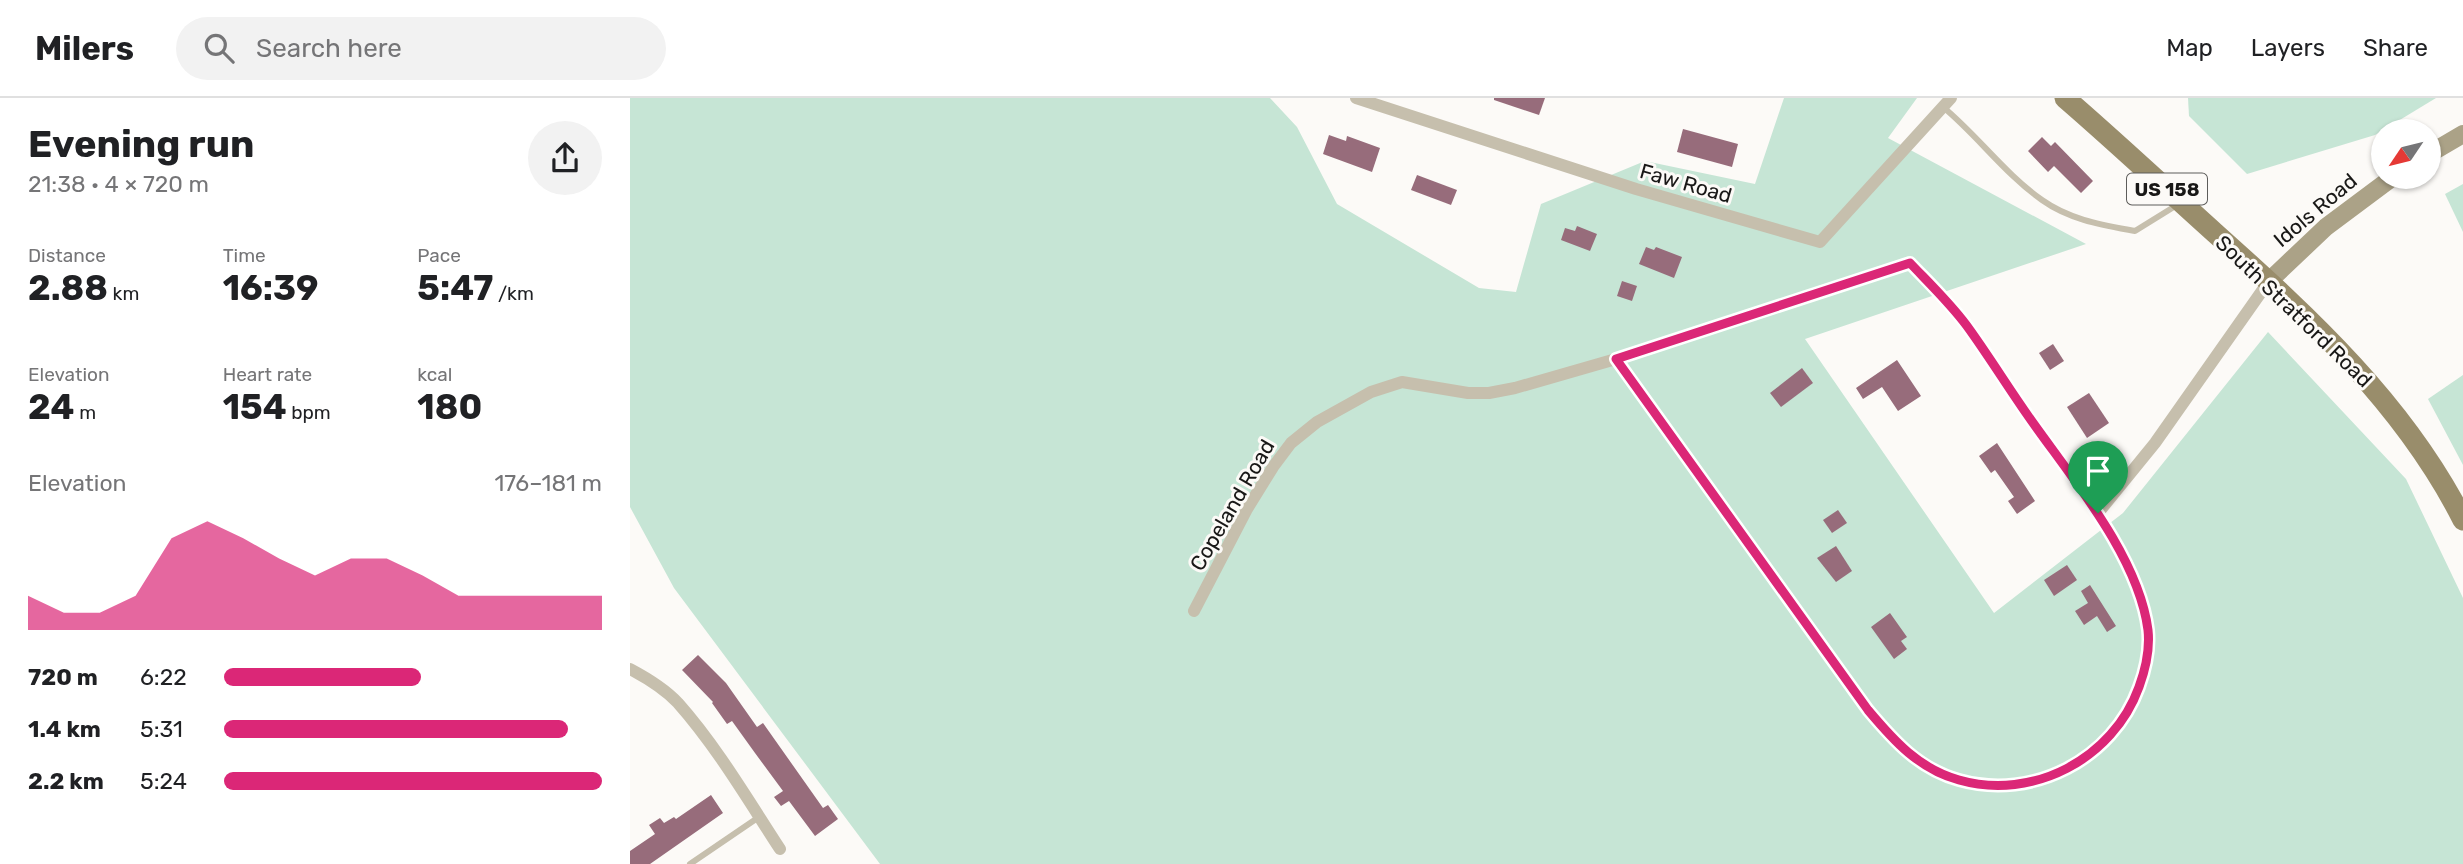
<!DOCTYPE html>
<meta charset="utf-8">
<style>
:root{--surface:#fff;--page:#f2f2f2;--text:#202124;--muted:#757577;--line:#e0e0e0;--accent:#db2777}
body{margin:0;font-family:Rubik,sans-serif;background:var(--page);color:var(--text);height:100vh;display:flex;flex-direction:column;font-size:26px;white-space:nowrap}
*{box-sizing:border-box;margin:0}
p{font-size:23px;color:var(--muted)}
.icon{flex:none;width:38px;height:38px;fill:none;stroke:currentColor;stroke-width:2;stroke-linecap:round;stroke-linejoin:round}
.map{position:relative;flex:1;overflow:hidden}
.panel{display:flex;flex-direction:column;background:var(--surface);width:630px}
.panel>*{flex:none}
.needle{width:46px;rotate:235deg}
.controls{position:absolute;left:1741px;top:21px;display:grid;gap:14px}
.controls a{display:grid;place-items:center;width:70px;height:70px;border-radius:50%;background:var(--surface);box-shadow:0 2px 5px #0004;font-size:35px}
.pin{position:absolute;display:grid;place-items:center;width:60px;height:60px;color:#fff;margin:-72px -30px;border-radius:50% 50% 50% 0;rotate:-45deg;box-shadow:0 0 7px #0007}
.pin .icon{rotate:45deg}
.round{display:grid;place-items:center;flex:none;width:74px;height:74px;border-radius:37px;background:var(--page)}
.overview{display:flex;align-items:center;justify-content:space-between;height:119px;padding:0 28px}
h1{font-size:38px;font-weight:700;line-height:52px}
.stats{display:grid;grid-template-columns:repeat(3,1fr);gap:10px;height:119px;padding:7px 28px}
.stats div{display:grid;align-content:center}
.stats b{font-size:35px;font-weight:700}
.stats small{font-size:19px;font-weight:400}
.stats p{font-size:19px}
.chart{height:196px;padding:14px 28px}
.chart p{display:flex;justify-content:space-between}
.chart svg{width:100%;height:126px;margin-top:7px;fill:var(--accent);opacity:.7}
ul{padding:0 28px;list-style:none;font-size:23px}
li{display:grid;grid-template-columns:112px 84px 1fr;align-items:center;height:52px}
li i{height:18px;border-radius:9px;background:var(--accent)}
header{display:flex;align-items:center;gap:42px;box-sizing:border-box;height:98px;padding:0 35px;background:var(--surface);border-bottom:2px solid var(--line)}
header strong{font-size:33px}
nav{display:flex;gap:38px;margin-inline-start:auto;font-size:24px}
.search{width:490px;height:63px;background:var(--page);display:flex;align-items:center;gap:18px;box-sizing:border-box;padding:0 24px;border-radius:38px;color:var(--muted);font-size:26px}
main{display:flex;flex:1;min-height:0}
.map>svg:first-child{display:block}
.green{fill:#c6e5d5}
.building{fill:#976c7b}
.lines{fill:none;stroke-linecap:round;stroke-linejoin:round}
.service{stroke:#c6bfad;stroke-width:6}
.minor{stroke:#c6bfad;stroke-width:12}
.secondary{stroke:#aba287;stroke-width:18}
.primary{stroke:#998d6b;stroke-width:21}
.route-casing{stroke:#fff;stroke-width:14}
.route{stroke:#db2777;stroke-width:9}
.labels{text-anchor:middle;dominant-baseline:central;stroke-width:6;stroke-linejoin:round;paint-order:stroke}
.shield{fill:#fcfaf7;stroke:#5d5c5a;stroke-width:2}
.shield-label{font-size:19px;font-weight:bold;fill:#191817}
.street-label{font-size:21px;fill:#191817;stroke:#fcfaf7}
</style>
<header>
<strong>Milers</strong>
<div class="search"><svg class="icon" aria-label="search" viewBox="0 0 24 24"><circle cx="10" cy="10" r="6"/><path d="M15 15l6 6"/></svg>Search here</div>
<nav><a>Map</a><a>Layers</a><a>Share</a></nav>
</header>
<main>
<section class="panel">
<div class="overview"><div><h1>Evening run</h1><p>21:38 · 4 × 720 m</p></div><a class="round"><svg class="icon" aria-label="share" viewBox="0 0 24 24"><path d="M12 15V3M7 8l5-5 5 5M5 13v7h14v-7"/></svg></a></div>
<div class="stats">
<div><p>Distance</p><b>2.88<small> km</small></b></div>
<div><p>Time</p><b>16:39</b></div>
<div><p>Pace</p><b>5:47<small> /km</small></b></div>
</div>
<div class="stats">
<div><p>Elevation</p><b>24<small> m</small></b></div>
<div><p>Heart rate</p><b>154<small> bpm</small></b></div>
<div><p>kcal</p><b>180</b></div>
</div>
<div class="chart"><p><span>Elevation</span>176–181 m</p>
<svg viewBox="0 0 160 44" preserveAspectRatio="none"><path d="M0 44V32L10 38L20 38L30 32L40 12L50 6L60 12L70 19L80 25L90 19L100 19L110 25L120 32L130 32L140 32L150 32L160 32V44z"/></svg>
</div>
<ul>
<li><b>720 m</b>6:22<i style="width:52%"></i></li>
<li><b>1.4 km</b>5:31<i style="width:91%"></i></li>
<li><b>2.2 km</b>5:24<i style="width:100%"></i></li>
</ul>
</section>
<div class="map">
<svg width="1833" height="766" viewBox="0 0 1833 766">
<rect width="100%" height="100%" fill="#fcfaf7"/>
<g class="green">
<path d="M0 0H640L667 29 707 106 849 190 886 194 911 106 1015 63 1125 86 1154 0H1287L1258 40 1456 146 1175 241 1364 515 1493 415 1638 234 1776 381 1833 500V766H250L44 490 0 409Z"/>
<path d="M1558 0H1806L1745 37 1617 76 1559 18Z"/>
<path d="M1833 86V134L1815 96Z"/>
<path d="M1833 277V367L1798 301Z"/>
</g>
<g class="building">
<path d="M864 0H915L909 17 864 2Z"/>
<path d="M1053 31 1108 46 1102 69 1047 54Z"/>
<path d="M699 37 716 43 717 38 750 50 742 74 693 56Z"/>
<path d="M1412 39 1421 48 1425 44 1463 83 1451 95 1424 68 1418 74 1398 53Z"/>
<path d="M787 77 827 92 821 107 781 92Z"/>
<path d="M947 128 967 136 960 153 931 142 935 130 945 133Z"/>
<path d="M1016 149 1024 152 1026 149 1052 159 1044 180 1009 166Z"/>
<path d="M992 183 1007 188 1002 203 987 198Z"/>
<path d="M1423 246 1434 263 1420 272 1409 255Z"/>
<path d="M1267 262 1291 298 1268 313 1252 289 1233 301 1226 290Z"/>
<path d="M1172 270 1183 285 1151 309 1140 295Z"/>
<path d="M1459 295 1479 325 1457 340 1437 309Z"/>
<path d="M1367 345 1405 403 1387 416 1378 403 1384 399 1365 372 1361 375 1349 358Z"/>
<path d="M1208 412 1217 425 1202 435 1193 422Z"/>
<path d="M1206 448 1222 473 1206 484 1187 460Z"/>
<path d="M1437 467 1447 482 1424 498 1414 482Z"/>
<path d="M1460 487 1486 528 1477 534 1467 518 1454 527 1445 513 1458 505 1451 493Z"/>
<path d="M1260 515 1277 539 1271 543 1277 551 1264 561 1241 529Z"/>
<path d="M68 557 96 585 127 629 133 625 193 710 198 707 208 721 185 738 159 703 151 708 144 699 153 693 125 655 102 623 97 626 82 605 83 604 52 572Z"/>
<path d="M81 697 93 715 20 766H0V753L25 736 19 727 30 720 34 725 44 719 46 721Z"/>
</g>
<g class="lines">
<g class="service">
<path d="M1313 9C1348 38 1375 76 1412 102 1440 122 1473 127 1505 133L1547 107"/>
<path d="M60 766 129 719"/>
</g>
<g class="minor">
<path d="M726 0 1006 91 1190 144 1321 0"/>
<path d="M1468 415 1525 345 1639 183"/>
<path d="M564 513 617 411 643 369 661 345 687 324 741 294 772 284 838 295H859L885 290 986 261 1280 165C1299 185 1320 205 1337 228 1361 261 1382 296 1406 329 1446 385 1509 461 1518 532 1520 551 1516 570 1509 589 1483 661 1403 702 1329 682 1289 671 1264 643 1238 612L986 261"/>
<path d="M0 571C17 580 35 591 48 605 87 649 118 702 150 751"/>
</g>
<g class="secondary">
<path d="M1799 56 1833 36"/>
<path d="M1639 183 1696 129 1763 79"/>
</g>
<path class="primary" d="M1435 0C1486 44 1535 90 1585 135 1680 220 1775 307 1833 422"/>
</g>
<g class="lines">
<g class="route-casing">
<path id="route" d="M1280 165C1299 185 1320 205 1337 228 1361 261 1382 296 1406 329 1446 385 1509 461 1518 532 1520 551 1516 570 1509 589 1483 661 1403 703 1329 682 1289 671 1264 643 1238 612L986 261Z"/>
</g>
<use href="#route" class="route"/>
</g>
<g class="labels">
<rect class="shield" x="1497" y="75.5" width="80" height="31" rx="5"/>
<g class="shield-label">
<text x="1537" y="91">US 158</text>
</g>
<g class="street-label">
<text transform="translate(1056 85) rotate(16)">Faw Road</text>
<text transform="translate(1685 112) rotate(-40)">Idols Road</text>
<text transform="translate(1664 213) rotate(44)">South Stratford Road</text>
<text transform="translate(602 407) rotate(-60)">Copeland Road</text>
</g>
</g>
</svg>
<div class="controls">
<a><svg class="needle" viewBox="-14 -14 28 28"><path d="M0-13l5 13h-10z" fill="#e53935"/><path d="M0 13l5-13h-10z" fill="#757577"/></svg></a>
</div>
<div class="pin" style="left:1468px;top:415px;background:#1e9e55"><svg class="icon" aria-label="arrive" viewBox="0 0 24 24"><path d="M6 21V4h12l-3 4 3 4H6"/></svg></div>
</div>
</main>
